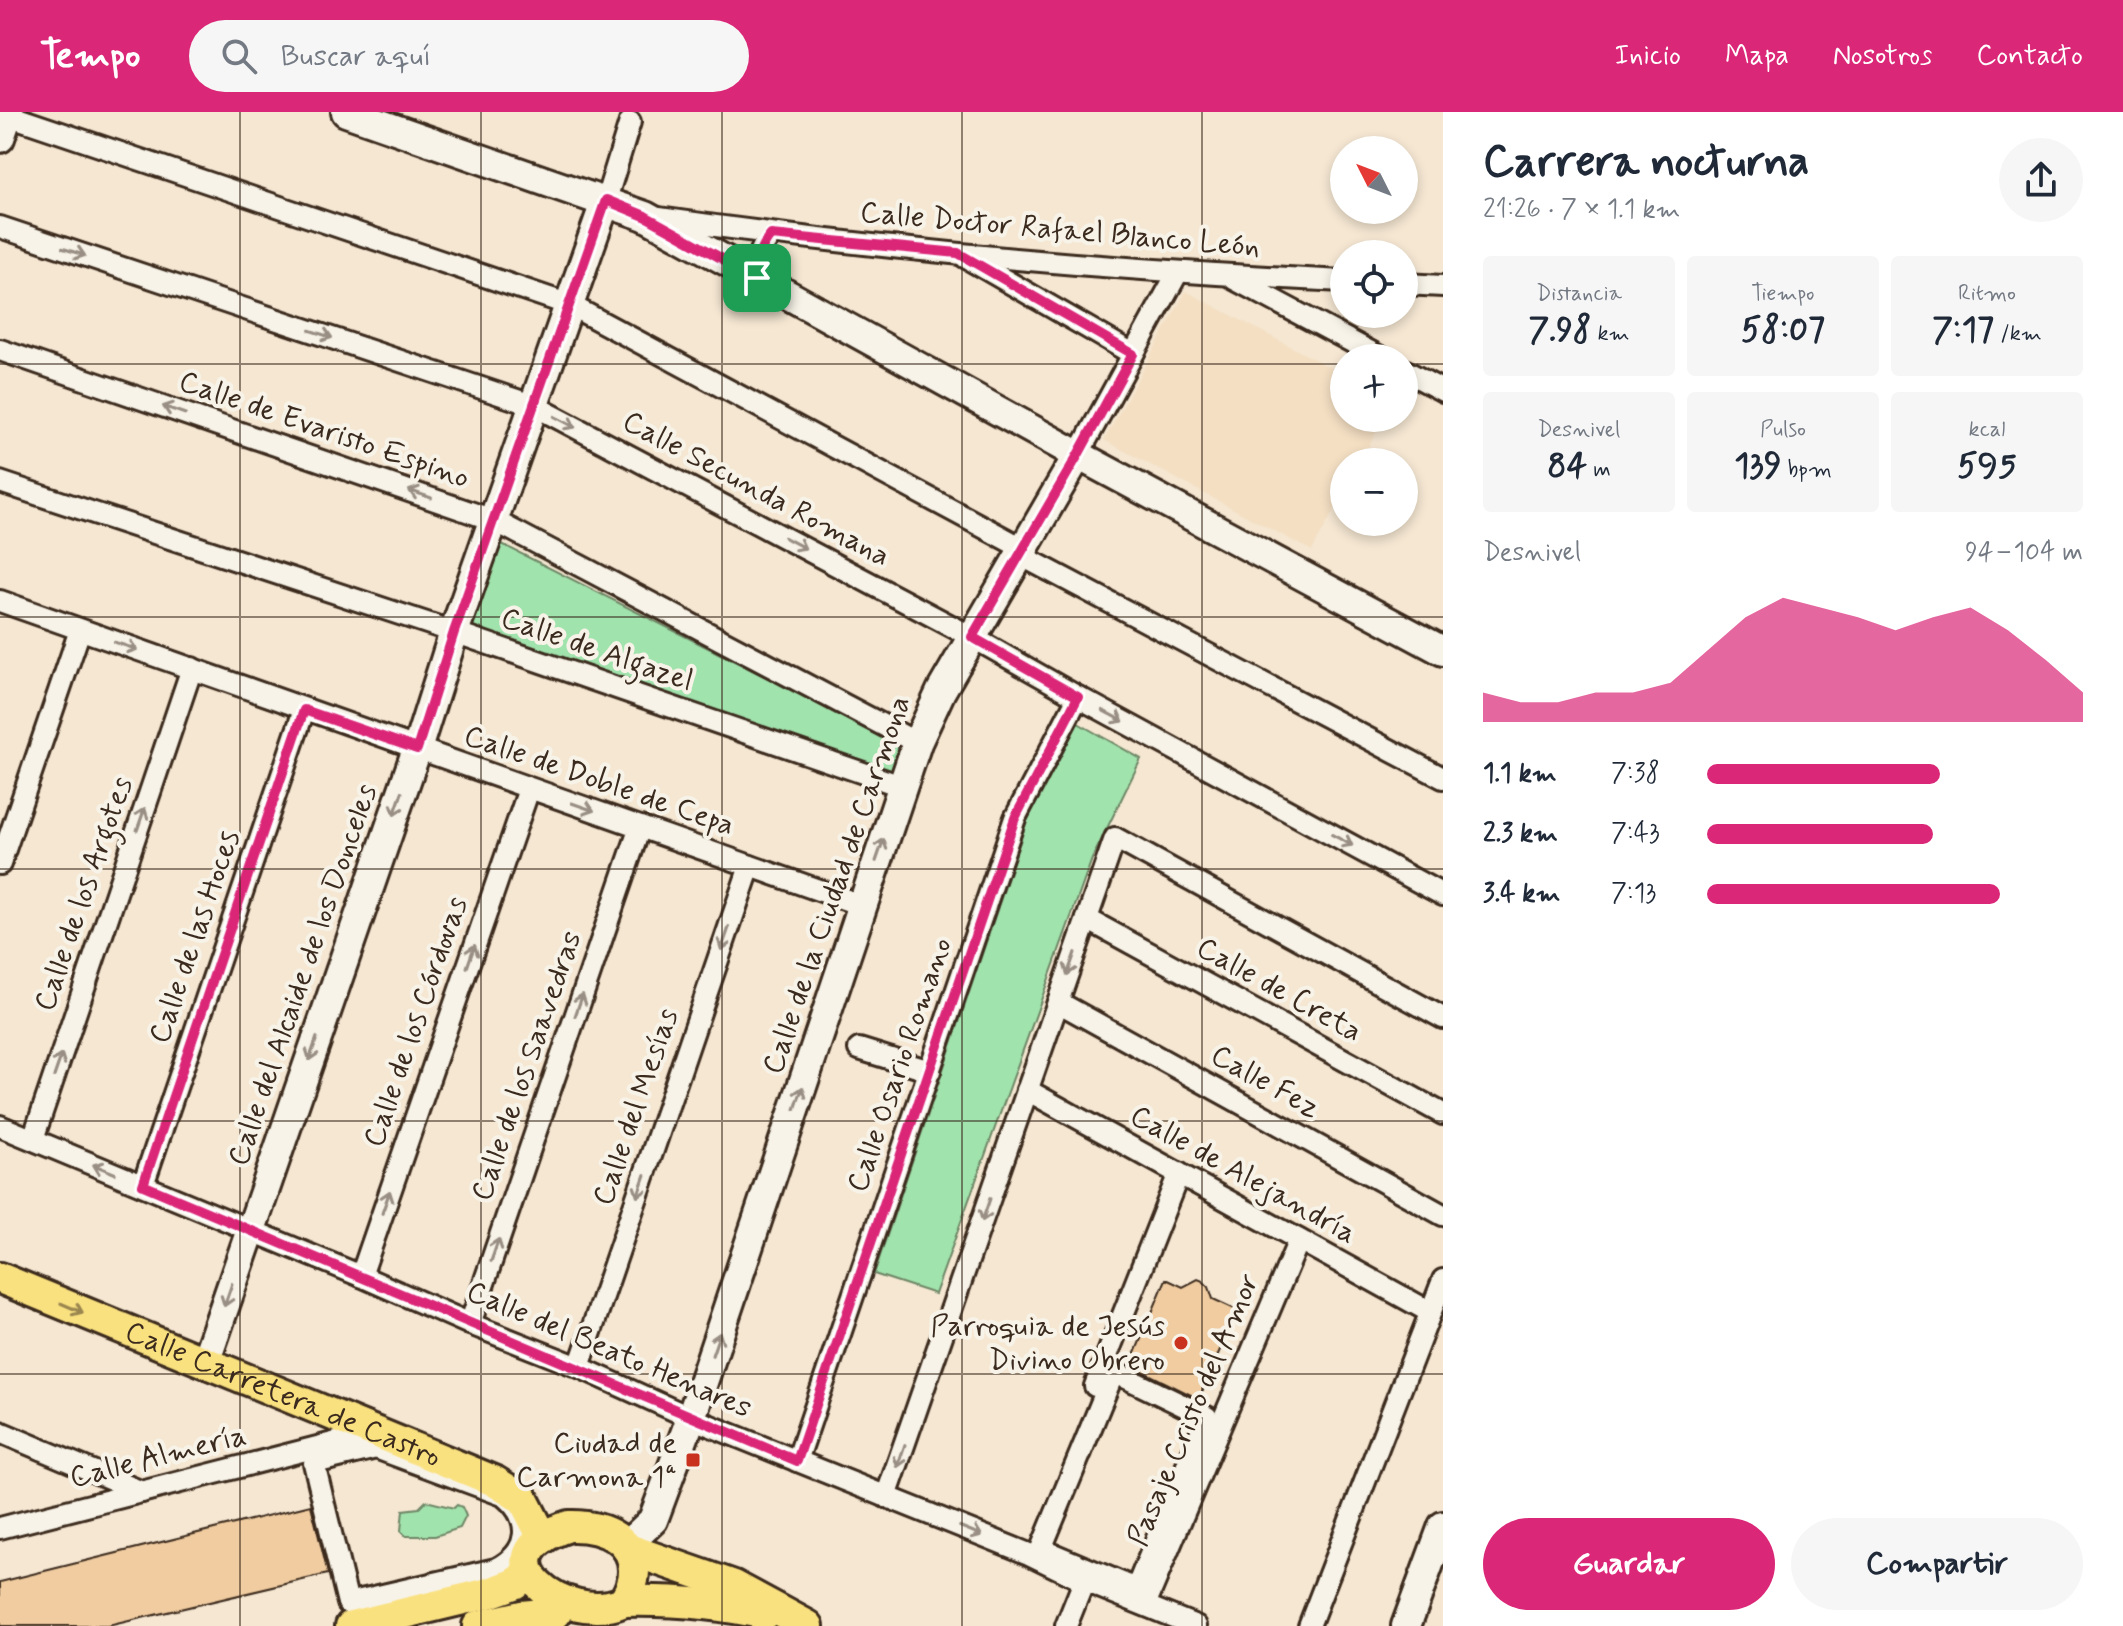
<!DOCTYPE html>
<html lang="es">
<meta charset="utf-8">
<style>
:root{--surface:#fff;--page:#f6f6f7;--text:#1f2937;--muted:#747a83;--accent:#db2777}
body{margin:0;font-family:Mynerve,sans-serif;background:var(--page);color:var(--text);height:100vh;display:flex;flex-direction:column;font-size:30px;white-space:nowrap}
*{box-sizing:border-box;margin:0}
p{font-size:26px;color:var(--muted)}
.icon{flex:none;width:44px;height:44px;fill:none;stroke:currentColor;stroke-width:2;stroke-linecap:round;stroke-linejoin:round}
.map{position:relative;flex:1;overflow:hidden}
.side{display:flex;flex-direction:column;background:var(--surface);width:680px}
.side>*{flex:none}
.needle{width:52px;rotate:312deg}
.fabs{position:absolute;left:1330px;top:24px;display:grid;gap:16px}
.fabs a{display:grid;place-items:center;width:88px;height:88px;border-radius:50%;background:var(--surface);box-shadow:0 4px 12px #0003;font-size:40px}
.pin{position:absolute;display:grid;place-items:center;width:68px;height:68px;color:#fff;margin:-34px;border-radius:16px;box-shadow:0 4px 12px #0006}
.round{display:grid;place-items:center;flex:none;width:84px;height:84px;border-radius:42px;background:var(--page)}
.head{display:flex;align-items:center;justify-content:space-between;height:136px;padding:0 40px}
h1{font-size:44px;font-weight:700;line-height:60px}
.metrics{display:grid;grid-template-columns:repeat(3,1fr);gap:12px;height:136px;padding:8px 40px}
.metrics div{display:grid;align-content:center;border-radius:8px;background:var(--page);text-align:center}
.metrics b{font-size:34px;font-weight:700}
.metrics small{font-size:22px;font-weight:400}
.metrics p{font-size:22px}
.chart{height:224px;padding:16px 40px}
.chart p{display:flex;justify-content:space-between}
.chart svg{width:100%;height:144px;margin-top:8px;fill:var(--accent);opacity:.7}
.button{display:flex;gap:16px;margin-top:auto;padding:16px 40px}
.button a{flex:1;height:92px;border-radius:48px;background:var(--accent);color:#fff;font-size:32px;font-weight:700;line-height:92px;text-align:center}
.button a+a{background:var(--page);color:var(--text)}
ul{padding:0 40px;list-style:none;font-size:26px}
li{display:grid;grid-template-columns:128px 96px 1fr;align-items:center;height:60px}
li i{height:20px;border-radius:10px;background:var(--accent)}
header{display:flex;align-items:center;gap:48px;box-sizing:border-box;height:112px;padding:0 40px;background:var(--accent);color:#fff}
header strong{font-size:38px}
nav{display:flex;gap:44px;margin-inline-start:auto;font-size:28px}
.search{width:560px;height:72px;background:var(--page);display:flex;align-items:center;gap:20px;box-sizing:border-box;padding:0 28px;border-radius:44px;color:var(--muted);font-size:30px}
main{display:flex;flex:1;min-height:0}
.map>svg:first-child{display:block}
.built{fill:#f4dfc3}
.green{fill:#a1e3ad;stroke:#6e8666;stroke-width:2}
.building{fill:#f0cca0;stroke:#3b2a1e;stroke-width:2}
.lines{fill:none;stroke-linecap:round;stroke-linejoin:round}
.street-casing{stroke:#3b2a1e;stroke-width:26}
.secondary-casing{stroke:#3b2a1e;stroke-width:34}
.primary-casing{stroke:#3b2a1e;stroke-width:36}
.street{stroke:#f7f3e8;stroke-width:20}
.secondary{stroke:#f7f3e8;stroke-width:28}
.primary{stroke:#fae180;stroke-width:30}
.oneway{stroke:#998e83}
.oneway2{stroke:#9a864f}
.route-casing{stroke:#fff;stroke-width:16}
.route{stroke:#db2777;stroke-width:10}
.grid{fill:none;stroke:#3b2a1e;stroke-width:2;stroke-opacity:0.55}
.poi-dot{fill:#c8321e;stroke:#f7f3e8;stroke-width:3}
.labels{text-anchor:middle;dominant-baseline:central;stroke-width:8;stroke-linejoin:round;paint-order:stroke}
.street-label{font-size:30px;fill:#3b2a1e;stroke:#f7f3e8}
.poi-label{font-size:30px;fill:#3b2a1e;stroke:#f7f3e8;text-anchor:end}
</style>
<header>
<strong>Tempo</strong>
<div class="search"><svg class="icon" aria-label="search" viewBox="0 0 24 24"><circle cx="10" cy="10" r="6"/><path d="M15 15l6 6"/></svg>Buscar aquí</div>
<nav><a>Inicio</a><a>Mapa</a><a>Nosotros</a><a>Contacto</a></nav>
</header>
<main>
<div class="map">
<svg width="1443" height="1514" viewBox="0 0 1443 1514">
<rect width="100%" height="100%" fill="#f5e7d2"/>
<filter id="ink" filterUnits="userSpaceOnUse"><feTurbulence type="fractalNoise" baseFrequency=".0125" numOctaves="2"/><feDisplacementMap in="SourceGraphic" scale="16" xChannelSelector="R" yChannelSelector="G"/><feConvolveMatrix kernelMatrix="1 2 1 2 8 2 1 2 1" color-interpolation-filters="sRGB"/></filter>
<g filter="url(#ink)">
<path class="built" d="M1186 179 1344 263V306H1384L1360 350H1344V380L1312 439 1104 328Z"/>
<g class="green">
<path d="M494 428 905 635 888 670 466 512Z"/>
<path d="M1078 611 1141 647 1092 747 935 1182 874 1162 1027 709Z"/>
<path d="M426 1389 454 1396 457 1393 462 1395 466 1404 460 1416 435 1424H406L401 1419 403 1398 419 1396Z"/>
</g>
<g class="building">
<path d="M1166 1167 1183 1175 1198 1167 1203 1169 1209 1175 1213 1187 1237 1198 1199 1287 1130 1253Z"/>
<path d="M311 1393 328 1462 108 1514H0V1470Z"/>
</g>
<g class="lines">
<g class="street-casing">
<g id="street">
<path d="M8 3 570 193 1024 437"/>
<path d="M606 88 630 10"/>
<path d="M659 106C886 139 1115 158 1344 169"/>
<path d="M0 115 535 294 972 525 1078 585 1443 783"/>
<path d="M965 145 1133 242"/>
<path d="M757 166C757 148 760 136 771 123"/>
<path d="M1234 167 1382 246"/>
<path d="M1404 172 1443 174"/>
<path d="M0 238 493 408 917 631"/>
<path d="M1404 258 1443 279"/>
<path d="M1078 343 1178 160"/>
<path d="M0 370 454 520 901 674"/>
<path d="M1020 443 1443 666"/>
<path d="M0 489 861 793"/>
<path d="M0 752 80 518"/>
<path d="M1087 807 1443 1002"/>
<path d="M1058 890 1443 1103"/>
<path d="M859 937 930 959"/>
<path d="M1027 978 1430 1200"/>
<path d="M0 1014 361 1164 470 1212 579 1255 691 1306 1029 1442 1084 1469 1196 1514"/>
<path d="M33 1027 192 556"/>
<path d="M143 1073 304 598"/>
<path d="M361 1164 529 677"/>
<path d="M470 1212 640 715"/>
<path d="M579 1255 750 754"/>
<path d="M1114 1260 1207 1305 1136 1477 1041 1437Z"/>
<path d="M1095 1274 1179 1061"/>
<path d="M0 1320 142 1380"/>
<path d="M376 1336 503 1383C533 1407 531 1439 496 1457L348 1491 314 1351Z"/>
<path d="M797 1349 1015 706 1078 585"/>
<path d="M886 1385 1115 726 1443 906"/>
<path d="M0 1416 376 1320"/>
<path d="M1145 1493 1299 1128"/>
<path d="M1066 1514 1084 1469"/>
<path d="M1309 1514 1443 1168"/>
</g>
</g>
<g class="secondary-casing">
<g id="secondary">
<path d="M346 0 645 104 1078 343 1443 539"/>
<path d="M0 26 9 0"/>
<path d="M205 1251 417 637 454 520 606 88"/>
<path d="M626 1434 653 1408 691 1306 917 631 941 579 1078 343"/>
<path d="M1406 1514 1443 1414"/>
</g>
</g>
<g class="primary-casing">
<g id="primary">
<path id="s1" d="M0 1166 494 1369 523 1387 543 1426"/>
<path d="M569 1414C602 1413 641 1428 633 1468 631 1476 628 1484 622 1490 567 1514 472 1445 569 1414Z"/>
<path d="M628 1437 734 1474 808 1514"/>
<path d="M623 1489C672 1488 717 1491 764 1502"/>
<path d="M351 1514 489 1481 514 1472 526 1464"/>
<path d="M478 1514 521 1504 556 1501"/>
</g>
</g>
<use href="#street" class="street"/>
<use href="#secondary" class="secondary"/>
<use href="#primary" class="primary"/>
</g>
<defs><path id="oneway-shaft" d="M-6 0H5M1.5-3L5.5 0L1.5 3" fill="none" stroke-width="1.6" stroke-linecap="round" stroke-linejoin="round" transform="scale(2)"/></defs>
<g class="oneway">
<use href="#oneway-shaft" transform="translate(74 140) rotate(18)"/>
<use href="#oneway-shaft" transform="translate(321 222) rotate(18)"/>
<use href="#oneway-shaft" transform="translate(174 298) rotate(-161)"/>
<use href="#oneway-shaft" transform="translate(565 310) rotate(28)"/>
<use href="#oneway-shaft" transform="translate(420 382) rotate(-161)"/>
<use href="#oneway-shaft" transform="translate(795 431) rotate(28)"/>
<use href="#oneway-shaft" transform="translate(126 534) rotate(18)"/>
<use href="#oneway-shaft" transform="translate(1113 604) rotate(28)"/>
<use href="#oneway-shaft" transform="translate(398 692) rotate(109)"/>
<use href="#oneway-shaft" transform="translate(583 695) rotate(19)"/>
<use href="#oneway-shaft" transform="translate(141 707) rotate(-71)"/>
<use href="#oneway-shaft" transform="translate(1342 728) rotate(28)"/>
<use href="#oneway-shaft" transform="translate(880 738) rotate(-71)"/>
<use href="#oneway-shaft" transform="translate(725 827) rotate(109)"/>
<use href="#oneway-shaft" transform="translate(471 844) rotate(-71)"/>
<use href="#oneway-shaft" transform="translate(1071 852) rotate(109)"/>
<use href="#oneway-shaft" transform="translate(579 893) rotate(-71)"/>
<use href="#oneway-shaft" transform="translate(313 937) rotate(109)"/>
<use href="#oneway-shaft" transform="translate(58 953) rotate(-71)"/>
<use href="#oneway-shaft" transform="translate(799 986) rotate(-71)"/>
<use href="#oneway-shaft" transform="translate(104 1057) rotate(-158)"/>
<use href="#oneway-shaft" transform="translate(641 1074) rotate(109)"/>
<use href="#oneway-shaft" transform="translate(386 1090) rotate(-71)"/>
<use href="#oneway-shaft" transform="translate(986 1098) rotate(109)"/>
<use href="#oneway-shaft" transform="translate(495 1138) rotate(-71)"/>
<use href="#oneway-shaft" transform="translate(228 1183) rotate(109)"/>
<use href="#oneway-shaft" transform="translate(716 1232) rotate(-71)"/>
<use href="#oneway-shaft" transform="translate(901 1344) rotate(109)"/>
<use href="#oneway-shaft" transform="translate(971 1419) rotate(22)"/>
</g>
<use class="oneway2" href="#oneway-shaft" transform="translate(72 1196) rotate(23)"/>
</g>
<g class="lines" filter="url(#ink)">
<g class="route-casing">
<path id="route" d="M606 88 645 104 757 166C757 149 760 136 771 123L958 141 1133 242 1078 343 972 525 1078 585 1015 706 797 1349 143 1073 304 598 417 637 454 520Z"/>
</g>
<use href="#route" class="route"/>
</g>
<path class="grid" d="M240 0V1514M481 0V1514M722 0V1514M962 0V1514M1202 0V1514M0 252H1344M1404 252H1443M0 505H1443M0 757H1443M0 1009H1443M0 1262H1443"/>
<g class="poi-dot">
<circle cx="1181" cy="1231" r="8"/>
<rect x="685" y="1340" width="16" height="16" rx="4"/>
</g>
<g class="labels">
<g class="street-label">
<text transform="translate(1060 118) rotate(5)">Calle Doctor Rafael Blanco León</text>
<text transform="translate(324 318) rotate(19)">Calle de Evaristo Espino</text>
<text transform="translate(756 377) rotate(28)">Calle Secunda Romana</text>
<text transform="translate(597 538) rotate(19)">Calle de Algazel</text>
<text transform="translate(599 669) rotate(19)">Calle de Doble de Cepa</text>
<text transform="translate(837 773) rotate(-71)">Calle de la Ciudad de Carmona</text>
<text transform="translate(84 782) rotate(-71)">Calle de los Argotes</text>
<text transform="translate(195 825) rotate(-71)">Calle de las Hoces</text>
<text transform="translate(303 863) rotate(-71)">Calle del Alcaide de los Donceles</text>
<text transform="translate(1279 878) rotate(29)">Calle de Creta</text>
<text transform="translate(416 910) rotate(-71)">Calle de los Córdovas</text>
<text transform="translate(900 953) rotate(-71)">Calle Osario Romano</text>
<text transform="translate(527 954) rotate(-71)">Calle de los Saavedras</text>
<text transform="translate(1265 970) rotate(29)">Calle Fez</text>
<text transform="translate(636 995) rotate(-71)">Calle del Mesías</text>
<text transform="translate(1243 1063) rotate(29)">Calle de Alejandría</text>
<text transform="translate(609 1238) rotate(23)">Calle del Beato Henares</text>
<text stroke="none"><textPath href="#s1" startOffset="306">Calle Carretera de Castro</textPath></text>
<text transform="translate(1194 1298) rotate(-67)">Pasaje Cristo del Amor</text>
<text transform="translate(158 1345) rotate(-14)">Calle Almería</text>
</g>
<g class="poi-label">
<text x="1165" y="1214">Parroquia de Jesús<tspan x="1165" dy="34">Divino Obrero</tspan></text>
<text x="677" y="1331">Ciudad de<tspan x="677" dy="34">Carmona 1ª</tspan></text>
</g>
</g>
</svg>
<div class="fabs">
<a><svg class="needle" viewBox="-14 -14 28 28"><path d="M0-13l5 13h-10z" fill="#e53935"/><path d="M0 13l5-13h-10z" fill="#747a83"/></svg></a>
<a><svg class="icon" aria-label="locate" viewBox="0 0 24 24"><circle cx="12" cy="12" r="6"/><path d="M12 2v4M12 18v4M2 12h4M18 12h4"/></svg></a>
<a>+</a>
<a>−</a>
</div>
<div class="pin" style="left:757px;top:166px;background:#1e9e55"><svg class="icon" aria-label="arrive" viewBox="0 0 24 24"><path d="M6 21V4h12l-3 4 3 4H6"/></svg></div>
</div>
<section class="side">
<div class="head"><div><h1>Carrera nocturna</h1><p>21:26 · 7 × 1.1 km</p></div><a class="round"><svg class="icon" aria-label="share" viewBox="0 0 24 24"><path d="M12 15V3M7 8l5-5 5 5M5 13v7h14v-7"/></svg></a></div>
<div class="metrics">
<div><p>Distancia</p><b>7.98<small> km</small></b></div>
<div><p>Tiempo</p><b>58:07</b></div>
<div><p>Ritmo</p><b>7:17<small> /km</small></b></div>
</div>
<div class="metrics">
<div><p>Desnivel</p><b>84<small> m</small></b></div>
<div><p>Pulso</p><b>139<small> bpm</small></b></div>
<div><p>kcal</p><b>595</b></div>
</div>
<div class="chart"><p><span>Desnivel</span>94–104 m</p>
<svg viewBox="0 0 160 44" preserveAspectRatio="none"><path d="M0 44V35L10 38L20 38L30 35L40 35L50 32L60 22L70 12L80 6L90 9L100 12L110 16L120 12L130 9L140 16L150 25L160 35V44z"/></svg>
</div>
<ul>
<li><b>1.1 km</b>7:38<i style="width:62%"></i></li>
<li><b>2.3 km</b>7:43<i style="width:60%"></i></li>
<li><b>3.4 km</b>7:13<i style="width:78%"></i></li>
</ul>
<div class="button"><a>Guardar</a><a>Compartir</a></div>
</section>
</main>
